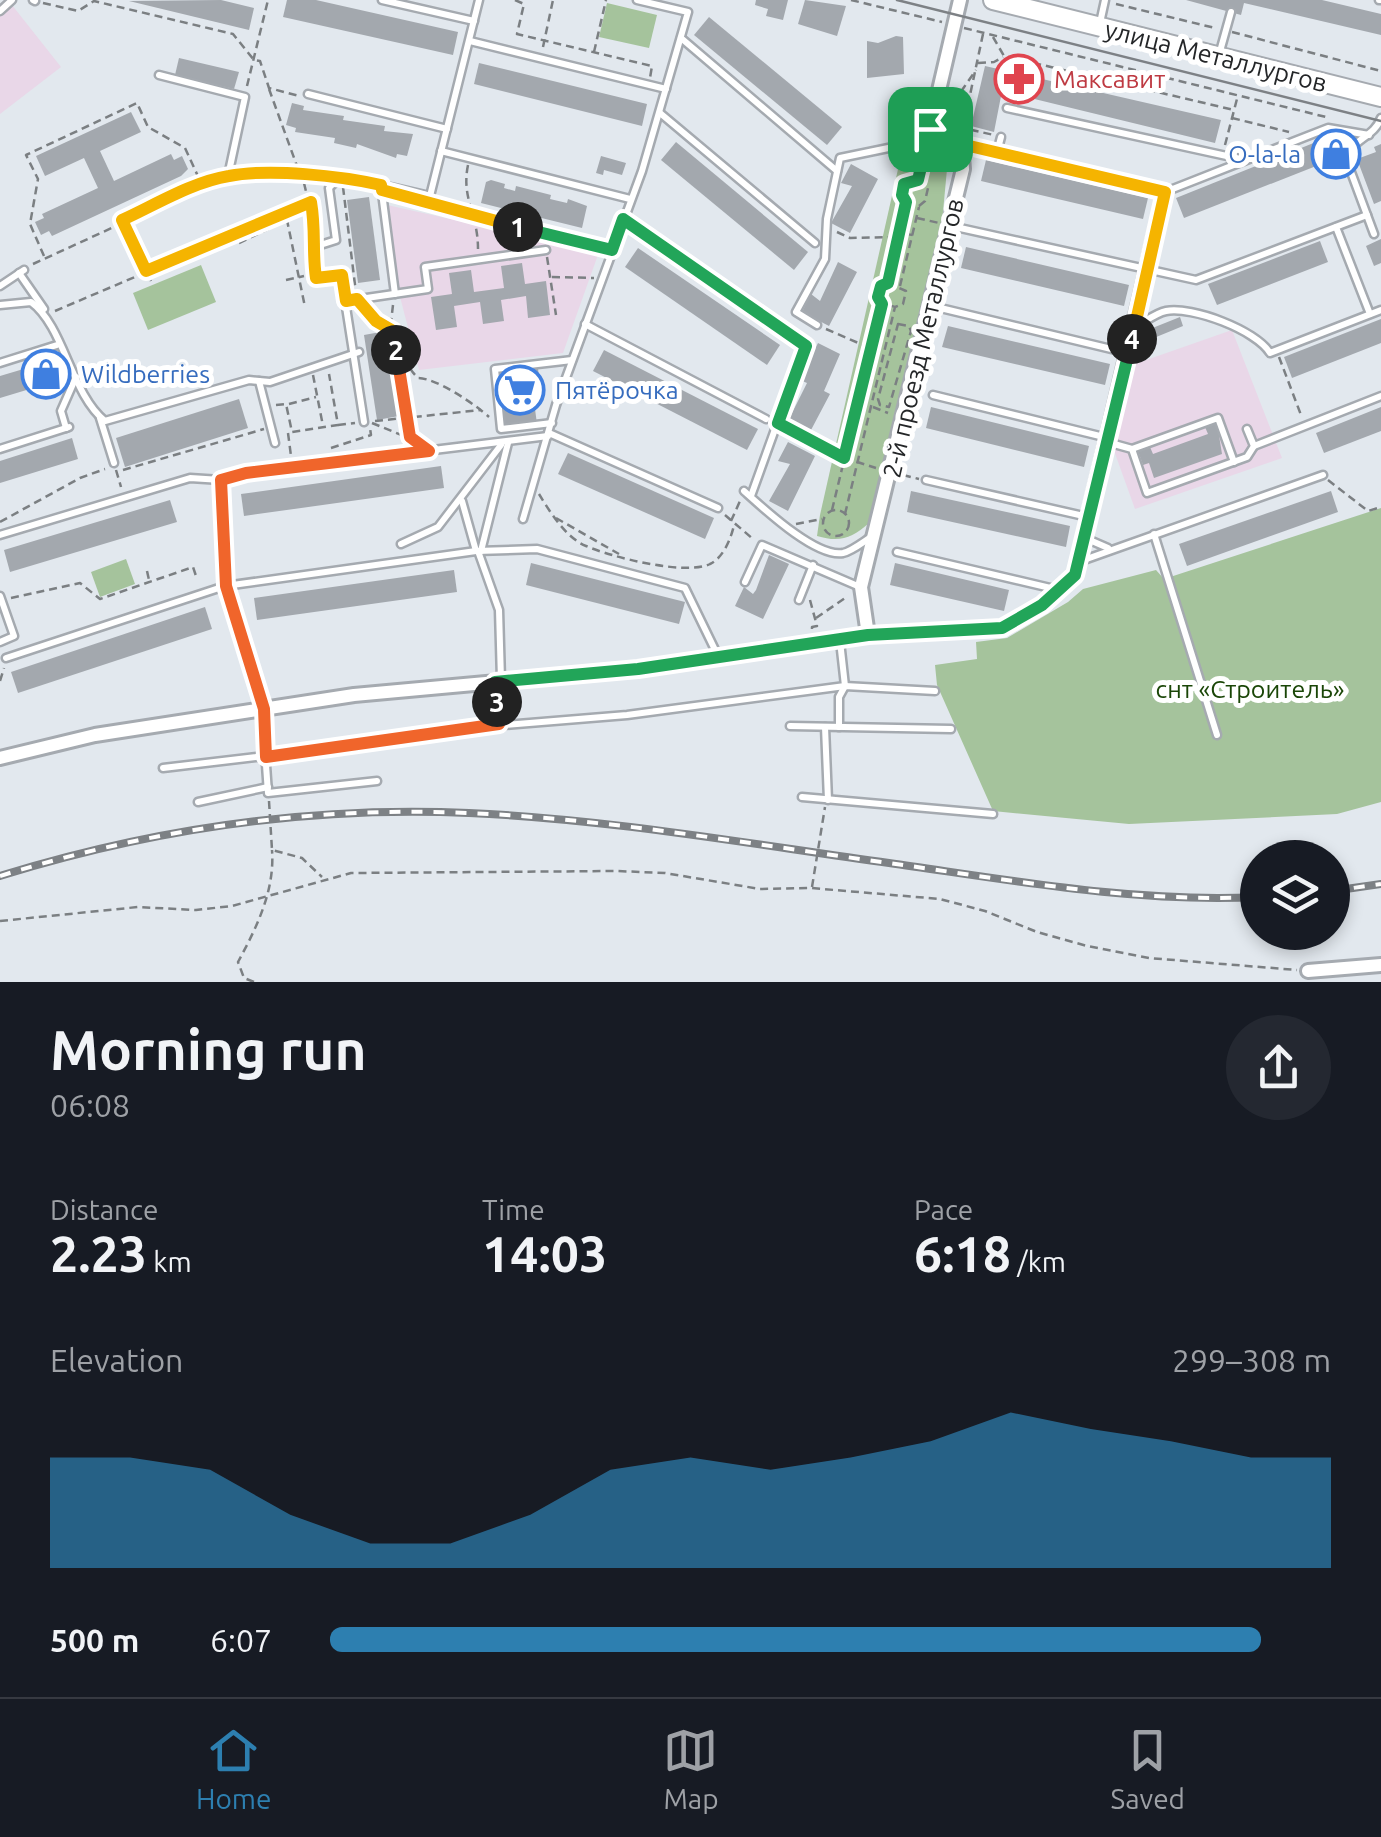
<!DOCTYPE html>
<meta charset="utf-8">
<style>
:root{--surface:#171b24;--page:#242831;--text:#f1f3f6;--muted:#9ea1a6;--line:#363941;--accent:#2d7fb0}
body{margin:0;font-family:Ubuntu,sans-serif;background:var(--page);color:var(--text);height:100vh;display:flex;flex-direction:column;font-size:38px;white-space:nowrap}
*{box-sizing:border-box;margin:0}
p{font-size:32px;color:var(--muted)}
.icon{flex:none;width:55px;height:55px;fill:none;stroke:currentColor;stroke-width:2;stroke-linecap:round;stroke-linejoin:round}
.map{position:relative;height:982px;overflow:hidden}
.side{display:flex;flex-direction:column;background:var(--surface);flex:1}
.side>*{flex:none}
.tools{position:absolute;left:1240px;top:840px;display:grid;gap:20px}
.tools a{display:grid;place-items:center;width:110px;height:110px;border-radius:50%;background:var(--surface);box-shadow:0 5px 15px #0003;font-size:50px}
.pin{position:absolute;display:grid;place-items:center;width:85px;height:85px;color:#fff;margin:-42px;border-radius:20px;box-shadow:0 5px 15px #0006}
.km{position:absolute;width:50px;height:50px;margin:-25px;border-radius:50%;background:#222;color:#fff;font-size:28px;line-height:50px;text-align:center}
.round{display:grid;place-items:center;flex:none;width:105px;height:105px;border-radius:52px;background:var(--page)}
.headline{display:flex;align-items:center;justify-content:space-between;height:170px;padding:0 50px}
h1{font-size:55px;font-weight:700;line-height:75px}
.figures{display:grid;grid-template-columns:repeat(3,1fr);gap:15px;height:170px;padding:10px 50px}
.figures div{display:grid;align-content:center}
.figures b{font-size:50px;font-weight:700}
.figures small{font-size:28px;font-weight:400}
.figures p{font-size:28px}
.chart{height:280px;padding:20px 50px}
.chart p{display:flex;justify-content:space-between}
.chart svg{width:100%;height:180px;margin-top:10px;fill:var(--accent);opacity:.7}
ul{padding:0 50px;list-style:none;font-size:32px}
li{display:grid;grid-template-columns:160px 120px 1fr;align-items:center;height:75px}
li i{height:25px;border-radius:12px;background:var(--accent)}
.menu{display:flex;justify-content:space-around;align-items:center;height:140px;border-top:2px solid var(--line);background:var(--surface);font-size:28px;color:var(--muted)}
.menu a{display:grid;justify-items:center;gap:5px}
.menu .active{color:var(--accent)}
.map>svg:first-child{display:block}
.education{fill:#e9d7e8}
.green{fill:#a5c39c}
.building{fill:#a3a8ae}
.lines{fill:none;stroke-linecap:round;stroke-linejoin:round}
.lane-casing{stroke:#a5aab0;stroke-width:11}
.street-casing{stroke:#a5aab0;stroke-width:18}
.secondary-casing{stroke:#a5aab0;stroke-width:22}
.path{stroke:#7b7f82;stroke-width:2.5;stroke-dasharray:8 5;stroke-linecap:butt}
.lane{stroke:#fff;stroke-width:6}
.street{stroke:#fff;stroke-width:12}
.secondary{stroke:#fff;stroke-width:18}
.tram{stroke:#7d8185;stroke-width:2.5}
.rail-casing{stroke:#7d8185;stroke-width:8}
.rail{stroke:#fff;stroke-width:4;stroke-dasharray:11;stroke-linecap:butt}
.split-1-casing{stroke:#fff;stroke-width:20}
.split-2-casing{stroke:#fff;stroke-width:20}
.split-3-casing{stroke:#fff;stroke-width:20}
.split-4-casing{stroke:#fff;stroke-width:20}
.split-5-casing{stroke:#fff;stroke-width:20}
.split-1{stroke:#22a559;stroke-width:12}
.split-2{stroke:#f5b400;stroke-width:12}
.split-3{stroke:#f0652b;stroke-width:12}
.split-4{stroke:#22a559;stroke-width:12}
.split-5{stroke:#f5b400;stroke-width:12}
.labels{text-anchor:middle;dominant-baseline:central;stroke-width:10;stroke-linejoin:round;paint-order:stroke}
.street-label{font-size:25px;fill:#242628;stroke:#fff}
.health-label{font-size:25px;fill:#be3a42;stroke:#fff;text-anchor:start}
.shop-label{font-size:25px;fill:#366cbe;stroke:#fff;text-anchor:start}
.park-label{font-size:25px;fill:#1a4607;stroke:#fff}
</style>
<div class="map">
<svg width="1381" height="982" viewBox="0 0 1381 982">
<rect width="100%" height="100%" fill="#e2e8ee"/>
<g class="education">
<path d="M8 0 61 67 0 114V4Z"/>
<path d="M387 205 599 252 563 353 419 370 399 293Z"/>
<path d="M1232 330 1282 458 1135 509 1113 448 1132 365Z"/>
</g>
<g class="green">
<path d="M607 3 657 15 649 48 599 37Z"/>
<path d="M935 140 947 169 940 244 869 523C852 538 840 543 817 536L820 515 903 147Z"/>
<path d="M201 265 216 302 148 330 133 293Z"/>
<path d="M1381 508V802L1337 814 1129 824 993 811 937 685 935 665 977 659 976 642 1007 638 1068 602 1083 589 1156 570 1164 579Z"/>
<path d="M126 559 135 584 100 597 91 572Z"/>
</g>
<g class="building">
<path d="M221 0 254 8 249 30 129 1Z"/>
<path d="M287 0H316L458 32 453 55 283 17Z"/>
<path d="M756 0H788L783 20 766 16 768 9 755 5Z"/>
<path d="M805 0 846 6 837 36 798 24Z"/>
<path d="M1186 0H1322L1381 14V35L1244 3 1241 15Z"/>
<path d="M709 17 842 127 827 145 694 35Z"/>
<path d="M896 36 903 37 904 74 867 78V41L878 43Z"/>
<path d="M179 58 239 72 234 89 175 75Z"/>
<path d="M479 63 647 104 642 126 474 84Z"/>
<path d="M985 66 1221 120 1215 143 1002 91 994 132 971 126Z"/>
<path d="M292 103 304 106 303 110 344 116 343 120 385 126 384 131 413 134 407 156 397 154 396 158 357 144 356 148 334 143 335 138 295 132 296 128 286 125Z"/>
<path d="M131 112 141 132 100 151 114 181 171 154 174 160 182 156 188 169 181 176 52 236 49 231 41 235 35 222 44 218 42 214 98 188 84 158 45 176 36 156Z"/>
<path d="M1331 136 1339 157 1184 218 1176 198Z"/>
<path d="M676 142 808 252 794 270 661 160Z"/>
<path d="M1381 144V201L1374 204 1357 159 1376 152 1374 147Z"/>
<path d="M601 156 626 163 622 175 604 170 603 175 596 173Z"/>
<path d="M986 160 1148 198 1143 219 981 181Z"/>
<path d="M851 164 878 179 850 233 831 223 852 186 841 183Z"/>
<path d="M491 180 505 184 504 188 515 191 516 186 551 195 550 199 567 203 568 199 587 206 582 228 481 203 486 182Z"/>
<path d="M369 197 380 280 358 283 347 200Z"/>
<path d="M1381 239V263L1374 266 1366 246Z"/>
<path d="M1320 241 1328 262 1217 305 1208 284Z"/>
<path d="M966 247 1129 285 1124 306 961 268Z"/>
<path d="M638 248 780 345 767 365 625 267Z"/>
<path d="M838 262 857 272 829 326 802 312 811 294 820 301Z"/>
<path d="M522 263 525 284 546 281 550 315 528 318 526 296 501 300 504 321 483 324 480 302 454 306 457 327 436 330 431 297 452 294 449 273 471 270 474 292 504 288 501 266Z"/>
<path d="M1180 317 1183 326 1149 340 1145 331Z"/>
<path d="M1381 319V343L1292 378 1284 357Z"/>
<path d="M948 326 1110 364 1105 385 942 347Z"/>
<path d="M386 331 399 416 377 420 364 335Z"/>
<path d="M818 343 840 354 824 391 830 394 811 430 789 419 807 383 800 380Z"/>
<path d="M604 350 758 429 747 450 593 371Z"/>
<path d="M47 362 53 382 0 398V376Z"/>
<path d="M538 368 541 398 535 409 537 424 504 427 499 382 510 381 509 371Z"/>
<path d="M239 399 248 428 125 467 116 438Z"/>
<path d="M931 407 1089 446 1084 467 926 428Z"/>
<path d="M1381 407V431L1324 453 1316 433Z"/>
<path d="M1217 423 1222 454 1154 478 1149 463 1143 465 1138 451 1150 447 1153 454 1208 434 1205 427Z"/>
<path d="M72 438 78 459 0 483V461Z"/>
<path d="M788 442 815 456 788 511 769 501 790 464 778 461Z"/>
<path d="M568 453 714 518 705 539 558 474Z"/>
<path d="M441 466 444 488 244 516 241 494Z"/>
<path d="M911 491 1070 526 1066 547 907 512Z"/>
<path d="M1331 491 1338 512 1187 566 1179 544Z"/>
<path d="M170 500 177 522 10 572 4 550Z"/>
<path d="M769 555 789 564 763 619 735 606 744 587 753 594 756 590Z"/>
<path d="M531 563 685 602 679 624 526 585Z"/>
<path d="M895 563 1009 590 1004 611 890 585Z"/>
<path d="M454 570 457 592 257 620 254 598Z"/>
<path d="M205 607 212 629 18 693 11 672Z"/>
</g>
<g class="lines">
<g class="lane-casing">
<g id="lane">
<path d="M33 0 35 1"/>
<path d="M382 0 474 21"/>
<path d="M1379 0H1380"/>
<path d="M0 11 12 0"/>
<path d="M1100 23 1105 0"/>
<path d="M681 38 837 171"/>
<path d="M470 41 666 89"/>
<path d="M1219 55 1231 12"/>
<path d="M159 75 245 97 228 176"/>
<path d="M308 94 447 129"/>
<path d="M1007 108 1245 160"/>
<path d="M660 113 815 243"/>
<path d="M988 150 1165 192 1328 128 1369 135"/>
<path d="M441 151 630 199"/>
<path d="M997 152 1001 137"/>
<path d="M292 173 334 180"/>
<path d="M381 185 395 294"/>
<path d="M623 219 805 346 751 496"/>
<path d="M951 226 1196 280 1367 215"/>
<path d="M1336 227 1370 314"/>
<path d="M1374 234 1348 164C1347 138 1373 140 1381 118"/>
<path d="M19 273 44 309"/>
<path d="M0 286 24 270"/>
<path d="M346 301 428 289 425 267 546 250"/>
<path d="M0 305 31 302C64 326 71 394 105 421L249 380 270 382 359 352"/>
<path d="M932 306 1128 353"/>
<path d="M585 324 766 419"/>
<path d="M817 325 796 312 825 259 827 219 840 158 927 140 930 130"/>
<path d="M1137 326C1146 321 1156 313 1166 311 1192 306 1256 330 1270 353L1381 310"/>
<path d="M0 363 57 345"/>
<path d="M259 381 275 443"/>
<path d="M933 395 1108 438 1114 444 1132 449 1147 493 1247 457 1254 446 1247 429"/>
<path d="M100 418 114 463"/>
<path d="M364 422 341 275 316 278 314 247 336 240 329 188 339 178 347 177 430 196 479 0"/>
<path d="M552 423 501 429 495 369 572 360"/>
<path d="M778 423 801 434"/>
<path d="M66 428 61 411 76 377"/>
<path d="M549 433 718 508"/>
<path d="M1254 446 1381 396"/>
<path d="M0 449 69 427"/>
<path d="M1132 449 1218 418 1234 462"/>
<path d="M926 480 1088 517"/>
<path d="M744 491C763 508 816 558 843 553 852 551 863 542 871 537"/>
<path d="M462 501 476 551"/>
<path d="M523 519 556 405 642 171 688 12 637 0"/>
<path d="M1154 534 1217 735"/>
<path d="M0 535 190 478 221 480"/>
<path d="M1085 538 1108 548"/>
<path d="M401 544 438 527 501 445"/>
<path d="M478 551 499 610 501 680"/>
<path d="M481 551 508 443"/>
<path d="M897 552 1059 590"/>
<path d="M1081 561 1323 475"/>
<path d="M745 582 762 545 860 587"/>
<path d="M0 596 14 636 0 642"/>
<path d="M799 600 813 565"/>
<path d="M6 658 225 586 476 551 537 549 685 588 718 656"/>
<path d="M495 683 499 724"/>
<path d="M264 708 225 586 221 480 245 473 548 436"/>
<path d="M262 709 268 793 377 781"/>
<path d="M790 726 951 729"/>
<path d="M825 727 828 800"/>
<path d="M839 727V697L845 686 840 641"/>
<path d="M163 768 340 747 443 730 627 715 845 686 935 691"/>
<path d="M802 797 993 814"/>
<path d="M198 802 268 787"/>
</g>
</g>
<g class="street-casing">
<g id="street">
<path d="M868 635 861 587 963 169 961 144 930 129 960 0"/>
<path d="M0 758 95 735 354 695 638 669 868 635 1002 628 1042 605 1075 575 1165 192"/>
<path d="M1308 971 1381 965"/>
</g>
</g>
<g class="secondary-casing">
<path id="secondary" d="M993 0 1381 97"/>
</g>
<g class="path">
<path d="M515 0 524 4 517 34 652 66 650 78"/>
<path d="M851 0 942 22"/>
<path d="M43 3 78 11 94 1 233 34 254 60 260 61 269 88 299 96"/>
<path d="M1116 4 1215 28"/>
<path d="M964 28 1330 118"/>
<path d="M1232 32 1381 71"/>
<path d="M983 34 963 128 994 135"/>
<path d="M993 37 1004 56 1234 110"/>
<path d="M543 47 553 0"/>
<path d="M594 52 606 0"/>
<path d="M978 63 994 62 1003 57"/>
<path d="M247 86 268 0"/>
<path d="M269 89 297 166"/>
<path d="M946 113 976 70"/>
<path d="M1232 118 1289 132"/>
<path d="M913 131 916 112 921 110"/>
<path d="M1225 145 1238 95"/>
<path d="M468 165C461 199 478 213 478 249"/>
<path d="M239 175 285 173"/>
<path d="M918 178 924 151"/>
<path d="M304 183 317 238"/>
<path d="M343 187 356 293"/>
<path d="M432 204 604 248"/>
<path d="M917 218 939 223"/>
<path d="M122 222 151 281"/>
<path d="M892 231 917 236"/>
<path d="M837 232 850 238 894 237 895 231"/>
<path d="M239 243 287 220 305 307"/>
<path d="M44 256 30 224 38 179 26 155 137 103 148 127 185 148 202 185"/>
<path d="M547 257 556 315"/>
<path d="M33 264 221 178"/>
<path d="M552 277 594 278"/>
<path d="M286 280 304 276"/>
<path d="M888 282 906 202 902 195 905 184 911 179 924 182 928 188 925 201 919 206 906 202"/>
<path d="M900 286 919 207"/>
<path d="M393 305 391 322 411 446"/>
<path d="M365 307C373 317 388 325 395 335 404 350 405 366 418 378 436 378 475 404 489 417"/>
<path d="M55 311 311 202"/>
<path d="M898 324 909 326 911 331 889 407 880 405 878 399Z"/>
<path d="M826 329 870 348"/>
<path d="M1279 357 1301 415"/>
<path d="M313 375 323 426"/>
<path d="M289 404 316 397"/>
<path d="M276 405 286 404 292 432 338 425 329 374"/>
<path d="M873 407 888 413"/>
<path d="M375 421 481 410"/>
<path d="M372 423 416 441"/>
<path d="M338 425 355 423"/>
<path d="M288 433 291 456"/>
<path d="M810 439 845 458 876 468"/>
<path d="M331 448 371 435 370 428"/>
<path d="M116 470 121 487"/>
<path d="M123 470 264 429"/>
<path d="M903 475 919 479"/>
<path d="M1328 480 1368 511 1381 507"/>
<path d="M539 494C550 512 566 538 586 546 611 557 686 576 710 564 723 558 731 539 734 525"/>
<circle cx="836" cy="523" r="13"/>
<path d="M832 510 882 303"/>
<path d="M845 514 895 307 903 304 906 291 888 283 881 286 878 297 882 303 895 307"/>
<path d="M725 515 753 539"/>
<path d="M556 518 619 554"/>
<path d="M731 521 740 501"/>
<path d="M0 522 80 478 105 469"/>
<path d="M796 524 822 519"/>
<path d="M147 571 149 580"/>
<path d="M11 598 80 583 100 599 193 567 196 576"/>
<path d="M810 600 817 626 812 627V631"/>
<path d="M816 618 848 596"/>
<path d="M0 681 4 668"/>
<path d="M269 801 272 850 302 858 322 877"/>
<path d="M812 887 825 807"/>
<path d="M0 921 138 907 196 910 232 906 351 873 617 871 665 873 760 889 811 888 940 899 985 911 1037 932 1087 946 1149 958 1297 970"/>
<path d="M254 982 244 978 238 962C257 927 275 890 272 850"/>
</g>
<use href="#lane" class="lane"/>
<use href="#street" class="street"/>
<use href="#secondary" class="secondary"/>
<path class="tram" d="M897 0 1381 121"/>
<g class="rail-casing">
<g id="rail">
<path d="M0 876C152 829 310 806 469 813 610 819 750 844 889 863 1010 880 1135 903 1258 897"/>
<path d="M1332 891 1381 884"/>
</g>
</g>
<use href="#rail" class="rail"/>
</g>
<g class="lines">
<g class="split-1-casing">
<path id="split-1" d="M518 227 612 250 623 219 806 346 778 423 844 458 882 304 878 297 881 286 888 283 906 202 902 195 904 184 918 180 930 129"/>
</g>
<g class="split-2-casing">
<path id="split-2" d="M396 350 393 331 376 321 357 299 346 301 342 275 316 278C312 251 316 231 311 202L146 271 122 220C155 205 192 182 229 176 270 168 341 176 381 185L382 190 518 227"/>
</g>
<g class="split-3-casing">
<path id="split-3" d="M396 350 410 437 429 451 246 473 221 480 226 586 264 709 266 757 499 724 497 702"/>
</g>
<g class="split-4-casing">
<path id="split-4" d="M497 702 495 682 638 669 868 635 1002 628 1042 605 1075 575 1132 339"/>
</g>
<g class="split-5-casing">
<path id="split-5" d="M930 129 961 144 1165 192 1132 339"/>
</g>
<use href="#split-1" class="split-1"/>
<use href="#split-2" class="split-2"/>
<use href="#split-3" class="split-3"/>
<use href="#split-4" class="split-4"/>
<use href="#split-5" class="split-5"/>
</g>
<defs>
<g id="pharmacy-ring" transform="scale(2.5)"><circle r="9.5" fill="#fff" stroke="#e0444e" stroke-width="1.5"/><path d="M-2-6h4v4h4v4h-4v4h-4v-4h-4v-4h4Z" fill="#e0444e"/></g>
<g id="shop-ring" transform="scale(2.5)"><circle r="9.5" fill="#fff" stroke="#3f7fe0" stroke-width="1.5"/><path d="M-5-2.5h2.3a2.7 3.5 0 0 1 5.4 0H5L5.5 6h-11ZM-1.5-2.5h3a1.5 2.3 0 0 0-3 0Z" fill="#3f7fe0"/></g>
<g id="supermarket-ring" transform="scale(2.5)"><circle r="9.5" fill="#fff" stroke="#3f7fe0" stroke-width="1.5"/><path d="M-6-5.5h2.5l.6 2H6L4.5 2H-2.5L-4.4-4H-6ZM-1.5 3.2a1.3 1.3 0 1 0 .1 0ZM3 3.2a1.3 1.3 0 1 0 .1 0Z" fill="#3f7fe0"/></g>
</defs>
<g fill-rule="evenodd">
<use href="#pharmacy-ring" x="1019" y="79"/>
<use href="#shop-ring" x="1336" y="154"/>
<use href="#shop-ring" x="46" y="374"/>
<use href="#supermarket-ring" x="520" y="390"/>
</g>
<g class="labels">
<g class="street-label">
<text transform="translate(1216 56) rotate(14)">улица Металлургов</text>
<text transform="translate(923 338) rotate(-77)">2-й проезд Металлургов</text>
</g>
<g class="health-label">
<text x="1054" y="79">Максавит</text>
</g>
<g class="shop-label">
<text x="1301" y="154" text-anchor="end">O-la-la</text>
<text x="81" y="374">Wildberries</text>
<text x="555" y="390">Пятёрочка</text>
</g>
<g class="park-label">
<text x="1250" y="689">снт «Строитель»</text>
</g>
</g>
</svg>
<div class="tools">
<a><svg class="icon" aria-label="layers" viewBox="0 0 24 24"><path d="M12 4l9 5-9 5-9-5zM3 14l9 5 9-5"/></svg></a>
</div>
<div class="pin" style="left:930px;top:129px;background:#1e9e55"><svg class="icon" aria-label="arrive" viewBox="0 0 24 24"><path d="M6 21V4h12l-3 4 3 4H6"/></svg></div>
<b class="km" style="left:518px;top:227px">1</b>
<b class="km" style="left:396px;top:350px">2</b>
<b class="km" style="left:497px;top:702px">3</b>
<b class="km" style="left:1132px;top:339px">4</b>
</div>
<section class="side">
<div class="headline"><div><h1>Morning run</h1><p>06:08</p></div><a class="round"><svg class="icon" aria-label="share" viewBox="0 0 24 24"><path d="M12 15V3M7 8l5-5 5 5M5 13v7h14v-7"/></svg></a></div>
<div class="figures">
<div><p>Distance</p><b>2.23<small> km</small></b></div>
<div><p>Time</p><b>14:03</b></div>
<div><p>Pace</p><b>6:18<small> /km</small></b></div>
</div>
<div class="chart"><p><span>Elevation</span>299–308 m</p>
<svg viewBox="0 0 160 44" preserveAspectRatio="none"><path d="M0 44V17L10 17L20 20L30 31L40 38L50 38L60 31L70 20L80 17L90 20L100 17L110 13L120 6L130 10L140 13L150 17L160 17V44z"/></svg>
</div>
<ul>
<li><b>500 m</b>6:07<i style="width:93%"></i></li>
</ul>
</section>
<nav class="menu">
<a class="active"><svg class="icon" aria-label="home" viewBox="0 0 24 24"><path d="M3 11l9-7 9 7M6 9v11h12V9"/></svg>Home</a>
<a><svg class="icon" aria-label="map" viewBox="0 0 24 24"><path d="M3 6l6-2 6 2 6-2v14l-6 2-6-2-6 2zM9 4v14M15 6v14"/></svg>Map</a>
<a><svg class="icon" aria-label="saved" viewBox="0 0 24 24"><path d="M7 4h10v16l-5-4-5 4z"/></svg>Saved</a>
</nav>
